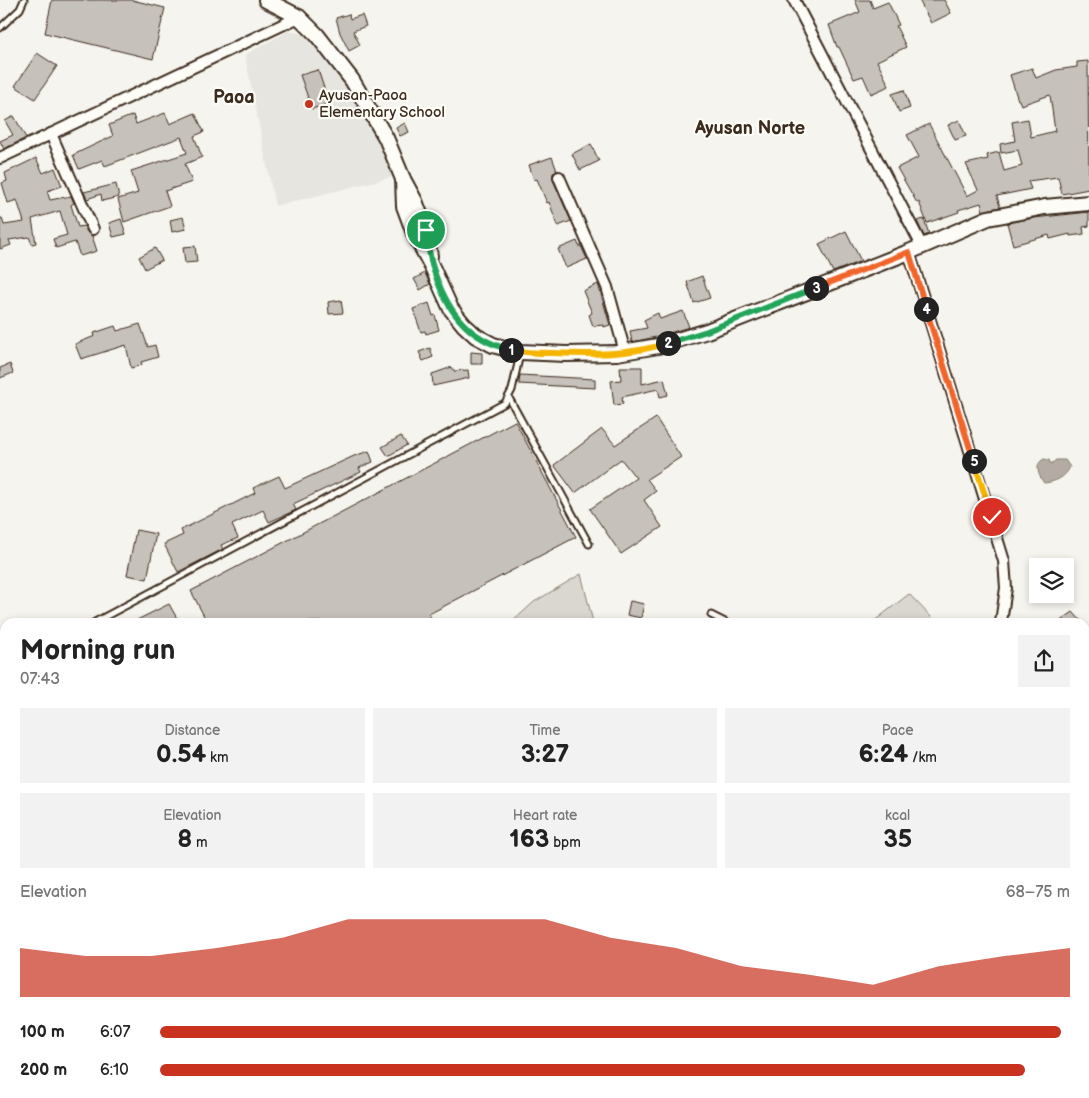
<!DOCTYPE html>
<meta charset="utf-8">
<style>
:root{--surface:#fff;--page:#f2f2f2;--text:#222;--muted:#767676;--accent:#c8321e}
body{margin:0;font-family:"Balsamiq Sans",sans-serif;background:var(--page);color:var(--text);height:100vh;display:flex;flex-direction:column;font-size:19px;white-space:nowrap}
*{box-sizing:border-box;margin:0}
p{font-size:16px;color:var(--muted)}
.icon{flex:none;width:28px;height:28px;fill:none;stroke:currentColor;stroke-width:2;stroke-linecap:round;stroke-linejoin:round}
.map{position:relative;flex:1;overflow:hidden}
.drawer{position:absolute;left:0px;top:618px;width:1090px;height:481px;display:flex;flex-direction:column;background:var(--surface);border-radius:15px 15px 0 0;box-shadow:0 2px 8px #0003}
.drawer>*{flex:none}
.buttons{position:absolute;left:1029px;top:558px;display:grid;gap:10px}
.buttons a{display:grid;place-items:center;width:45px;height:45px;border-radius:0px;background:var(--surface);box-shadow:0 2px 8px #0003;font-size:25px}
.pin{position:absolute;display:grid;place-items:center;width:42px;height:42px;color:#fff;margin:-21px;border:2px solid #fff;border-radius:50%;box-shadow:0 1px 5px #0007}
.km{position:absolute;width:25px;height:25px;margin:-12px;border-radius:50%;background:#222;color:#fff;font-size:14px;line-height:25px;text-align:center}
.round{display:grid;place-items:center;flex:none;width:52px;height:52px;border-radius:0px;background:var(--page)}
.overview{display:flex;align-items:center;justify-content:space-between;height:85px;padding:0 20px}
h1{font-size:28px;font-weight:700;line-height:38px}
.figures{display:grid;grid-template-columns:repeat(3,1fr);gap:8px;height:85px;padding:5px 20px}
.figures div{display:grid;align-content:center;border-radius:0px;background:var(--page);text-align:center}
.figures b{font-size:25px;font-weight:700}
.figures small{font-size:14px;font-weight:400}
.figures p{font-size:14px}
.chart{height:140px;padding:10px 20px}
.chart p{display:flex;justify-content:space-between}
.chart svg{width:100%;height:90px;margin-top:5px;fill:var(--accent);opacity:.7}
ul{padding:0 20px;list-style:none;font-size:16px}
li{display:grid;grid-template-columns:80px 60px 1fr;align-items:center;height:38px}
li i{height:12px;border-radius:6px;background:var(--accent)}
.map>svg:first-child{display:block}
.built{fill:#e7e5df}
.green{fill:#dad6d0;stroke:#8a8077}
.water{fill:#b4aca4;stroke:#84786e}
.building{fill:#c7c1bb;stroke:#3b2a1e}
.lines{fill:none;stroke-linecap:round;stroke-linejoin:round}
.lane-casing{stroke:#3b2a1e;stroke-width:9}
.street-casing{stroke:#3b2a1e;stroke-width:14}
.secondary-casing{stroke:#3b2a1e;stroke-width:18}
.lane{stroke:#fdfcf7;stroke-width:5}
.street{stroke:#fdfcf7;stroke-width:10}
.secondary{stroke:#fdfcf7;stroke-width:14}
.split-1-casing{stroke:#fff;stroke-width:10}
.split-2-casing{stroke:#fff;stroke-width:10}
.split-3-casing{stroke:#fff;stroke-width:10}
.split-4-casing{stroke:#fff;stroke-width:10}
.split-5-casing{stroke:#fff;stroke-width:10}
.split-6-casing{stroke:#fff;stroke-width:10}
.split-1{stroke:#22a559;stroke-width:6}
.split-2{stroke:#f5b400;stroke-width:6}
.split-3{stroke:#22a559;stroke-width:6}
.split-4{stroke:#f0652b;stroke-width:6}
.split-5{stroke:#f0652b;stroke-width:6}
.split-6{stroke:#f5b400;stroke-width:6}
.poi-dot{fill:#c8321e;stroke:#fdfcf7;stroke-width:2}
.labels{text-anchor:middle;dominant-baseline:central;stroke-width:4.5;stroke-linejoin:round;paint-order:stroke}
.poi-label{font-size:15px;fill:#3b2a1e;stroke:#fdfcf7;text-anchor:start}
.quarter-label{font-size:18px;font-weight:bold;fill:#3b2a1e;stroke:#fdfcf7}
</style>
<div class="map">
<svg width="1089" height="1098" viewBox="0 0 1089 1098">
<rect width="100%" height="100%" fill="#f5f4ee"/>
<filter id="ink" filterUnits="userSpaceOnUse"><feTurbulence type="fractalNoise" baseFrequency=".02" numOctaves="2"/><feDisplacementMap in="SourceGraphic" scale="10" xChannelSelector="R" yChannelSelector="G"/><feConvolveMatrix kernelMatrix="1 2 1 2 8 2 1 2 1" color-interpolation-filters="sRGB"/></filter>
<g filter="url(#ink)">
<g class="built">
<path d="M288 31 313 36 381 132 396 176 275 206 245 55Z"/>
<path d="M14 1094H203L205 1098H7Z"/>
</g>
<g class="green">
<path d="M581 574 593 622H512L534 602Z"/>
<path d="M909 594 936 622H873Z"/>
</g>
<path class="water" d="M1044 459 1049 460 1051 464 1056 460H1065L1070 467C1065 478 1055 482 1044 483 1038 475 1034 464 1044 459Z"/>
<g class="building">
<path d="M52 0H132L165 8 153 59 45 33Z"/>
<path d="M855 0H870L873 8 888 2 899 25 896 26 906 47 877 61 889 86 871 94 863 76 854 79 839 47H837L829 25 860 12Z"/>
<path d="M919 0H944L951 13 931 23Z"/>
<path d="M349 14 350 19 362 15 366 26 353 31 360 45 349 51 340 33 336 18Z"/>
<path d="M37 53 57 66 35 99 15 86Z"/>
<path d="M1088 61 1089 189 1062 194 1058 177 1028 181 1031 189 997 196 1000 207 983 211 981 203 958 210 959 212 927 223 919 202 917 203 897 168 919 157 907 135 929 124 967 196 978 190 966 164 988 159 987 155 999 152 1004 171 1022 166 1018 150 1001 153 1000 144 1015 141 1012 122 1028 119 1031 137 1055 131 1050 95 1021 105 1019 100H1018L1010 75 1032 68 1036 78 1056 70 1077 67V62Z"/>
<path d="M318 70 329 103 312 109 300 75Z"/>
<path d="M904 90 910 108 899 112 892 94Z"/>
<path d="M165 113 170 124 195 113 204 132 194 136 202 157 185 164 192 182 165 191 170 206 124 222 118 199 138 193 131 171 187 153 181 137 105 166 102 160 79 169 73 155 113 136 109 125 133 115 136 124Z"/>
<path d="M14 116 26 138 4 149 0 141 13 135 5 121Z"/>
<path d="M959 120 966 136 955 140 948 125Z"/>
<path d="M405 123 409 132 400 136 396 128Z"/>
<path d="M591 144 599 161 580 170 572 154Z"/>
<path d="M552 157 557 171 553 173V180L571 221 558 226 549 202 547 203 537 179 534 180 529 165Z"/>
<path d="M36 158 43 173 55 168 62 186 47 191 50 200 71 196 74 203 71 205 78 227 84 226 87 232 92 236 97 251 80 256 75 242 56 248 53 239 67 235 60 211 32 219 36 243 32 244 29 237 9 240 11 245 0 249V218H2L4 225 24 222 17 200 8 203 2 183 7 181 5 173Z"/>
<path d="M116 184 119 197 102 201 101 194 87 199 84 192Z"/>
<path d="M1089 212V226L1083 227 1084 234 1070 236V234L1050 239 1049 235 1013 245 1007 223 1034 218Z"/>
<path d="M183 217 186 229 172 232 170 220Z"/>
<path d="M121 219 126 234 113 237 109 223Z"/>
<path d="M924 219 929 234 924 236 917 221Z"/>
<path d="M846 231 861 261 833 272 819 244Z"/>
<path d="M577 241 579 246H581L587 259 566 268 558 249Z"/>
<path d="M195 246 197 262 185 263 183 247Z"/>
<path d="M155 248 162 260 145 269 139 257Z"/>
<path d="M425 273 430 284 420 290 414 279Z"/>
<path d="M702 276 710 298 694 303 687 282Z"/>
<path d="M598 284 610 325 604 327V325L593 326 589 315 592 313 583 291Z"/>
<path d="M341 300 343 313 329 314 328 302Z"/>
<path d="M429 303 433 316 435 315 439 330 426 334 425 331 421 332 413 309Z"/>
<path d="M683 311 689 327 656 337 632 342 630 331 647 328 644 320 658 313 660 319Z"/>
<path d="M140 324 148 347 155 345 158 357 141 362 142 365 131 368 126 345 81 359 75 344 95 336 94 333 115 326 117 331Z"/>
<path d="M430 348 433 357 423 361 419 352Z"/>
<path d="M471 352 482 353V364H471Z"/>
<path d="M10 364 13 373 0 378V368Z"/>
<path d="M452 367 454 371 468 370 469 378 433 386 432 374Z"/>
<path d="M620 367H642V384L664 379 668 395 660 397 658 389 622 397 623 404 614 405 611 381 621 380Z"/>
<path d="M520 375 595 379V388L519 384Z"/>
<path d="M656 418 681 457 647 479 656 491 644 500 662 527 621 554 590 509 636 478 621 459 575 493 554 465 602 429 615 445Z"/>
<path d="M515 421 576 537 429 614 433 622H207L191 591Z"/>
<path d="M401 436 407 445 388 456 382 447Z"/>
<path d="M369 451 373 462 359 468 361 472 293 504 296 510 269 522 263 510 232 525 238 538 221 545 223 549 178 572 164 544 183 535 181 530 255 493 253 488 279 476 285 488 354 456Z"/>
<path d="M136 530 156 534 147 579 127 575Z"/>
<path d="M630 601 644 604 641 618 627 615Z"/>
<path d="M169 604 179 622H133Z"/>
<path d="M1073 612 1082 622H1059Z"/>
</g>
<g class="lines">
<g class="lane-casing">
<g id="lane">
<path d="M0 28 20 9 24 0"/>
<path d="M509 398 589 544"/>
<path d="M711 615 725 622"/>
<path d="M95 622 505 403 512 390 520 354"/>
<path d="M0 673 5 671"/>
<path d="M193 1094 196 1098"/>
</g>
</g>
<g class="street-casing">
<g id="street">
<path d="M794 0 922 246"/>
<path d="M51 134 93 229"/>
<path d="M0 158 299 17"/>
<path d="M559 177 607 287 625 352"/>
<path d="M909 252 1004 561 1006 588 1001 622"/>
</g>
</g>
<g class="secondary-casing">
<g id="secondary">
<path d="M266 0 299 17 317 35 352 80 386 138 403 179 415 201 426 230 430 256"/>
<path d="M403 179 404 206 414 233 432 267 451 309 464 325 476 336 493 345 508 349 521 352 566 354 617 353 658 346 707 331 909 252 988 218 1045 207 1089 203"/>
<path d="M1085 688 1089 685"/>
<path d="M985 1094 987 1098"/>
<path d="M543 1098 548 1094"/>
</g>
</g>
<use href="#lane" class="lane"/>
<use href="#street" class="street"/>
<use href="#secondary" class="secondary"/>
</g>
</g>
<g class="lines" filter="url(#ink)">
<g class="split-1-casing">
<path id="split-1" d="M426 230C428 242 429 256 433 268 446 309 466 339 511 350"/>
</g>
<g class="split-2-casing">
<path id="split-2" d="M511 350C525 353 539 353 553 353 591 355 631 355 668 343"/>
</g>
<g class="split-3-casing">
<path id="split-3" d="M668 343 707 331 816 288"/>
</g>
<g class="split-4-casing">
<path id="split-4" d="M816 288 909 252 926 309"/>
</g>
<g class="split-5-casing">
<path id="split-5" d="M926 309 974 461"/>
</g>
<g class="split-6-casing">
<path id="split-6" d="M974 461 992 517"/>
</g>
<use href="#split-1" class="split-1"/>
<use href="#split-2" class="split-2"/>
<use href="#split-3" class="split-3"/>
<use href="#split-4" class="split-4"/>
<use href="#split-5" class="split-5"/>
<use href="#split-6" class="split-6"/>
</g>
<circle class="poi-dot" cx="309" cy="104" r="5"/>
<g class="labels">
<g class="poi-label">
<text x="319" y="95">Ayusan-Paoa<tspan x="319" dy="17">Elementary School</tspan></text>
</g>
<g class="quarter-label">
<text x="234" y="97">Paoa</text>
<text x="750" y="128">Ayusan Norte</text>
</g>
</g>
</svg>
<div class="buttons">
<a><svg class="icon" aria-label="layers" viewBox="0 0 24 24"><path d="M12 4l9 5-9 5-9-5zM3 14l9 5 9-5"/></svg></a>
</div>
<div class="pin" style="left:426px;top:230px;background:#1e9e55"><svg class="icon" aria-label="arrive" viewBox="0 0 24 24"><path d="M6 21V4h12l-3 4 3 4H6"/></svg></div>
<div class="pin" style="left:992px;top:517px;background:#d93025"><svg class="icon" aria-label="check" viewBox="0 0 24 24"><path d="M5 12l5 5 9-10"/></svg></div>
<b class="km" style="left:511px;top:350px">1</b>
<b class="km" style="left:668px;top:343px">2</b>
<b class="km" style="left:816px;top:288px">3</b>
<b class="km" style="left:926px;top:309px">4</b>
<b class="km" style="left:974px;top:461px">5</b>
<section class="drawer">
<div class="overview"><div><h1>Morning run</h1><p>07:43</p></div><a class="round"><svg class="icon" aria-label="share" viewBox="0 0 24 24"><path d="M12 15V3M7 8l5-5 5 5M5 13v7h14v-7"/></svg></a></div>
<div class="figures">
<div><p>Distance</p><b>0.54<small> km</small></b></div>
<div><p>Time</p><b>3:27</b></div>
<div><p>Pace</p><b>6:24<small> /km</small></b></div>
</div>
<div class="figures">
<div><p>Elevation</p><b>8<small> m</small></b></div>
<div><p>Heart rate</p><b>163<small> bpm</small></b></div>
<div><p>kcal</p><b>35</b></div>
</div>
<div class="chart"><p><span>Elevation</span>68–75 m</p>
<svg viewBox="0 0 160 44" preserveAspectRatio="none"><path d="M0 44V20L10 24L20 24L30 20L40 15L50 6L60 6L70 6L80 6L90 15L100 20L110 29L120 33L130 38L140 29L150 24L160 20V44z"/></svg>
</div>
<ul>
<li><b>100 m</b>6:07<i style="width:99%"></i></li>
<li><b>200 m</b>6:10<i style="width:95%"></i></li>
</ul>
</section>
</div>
